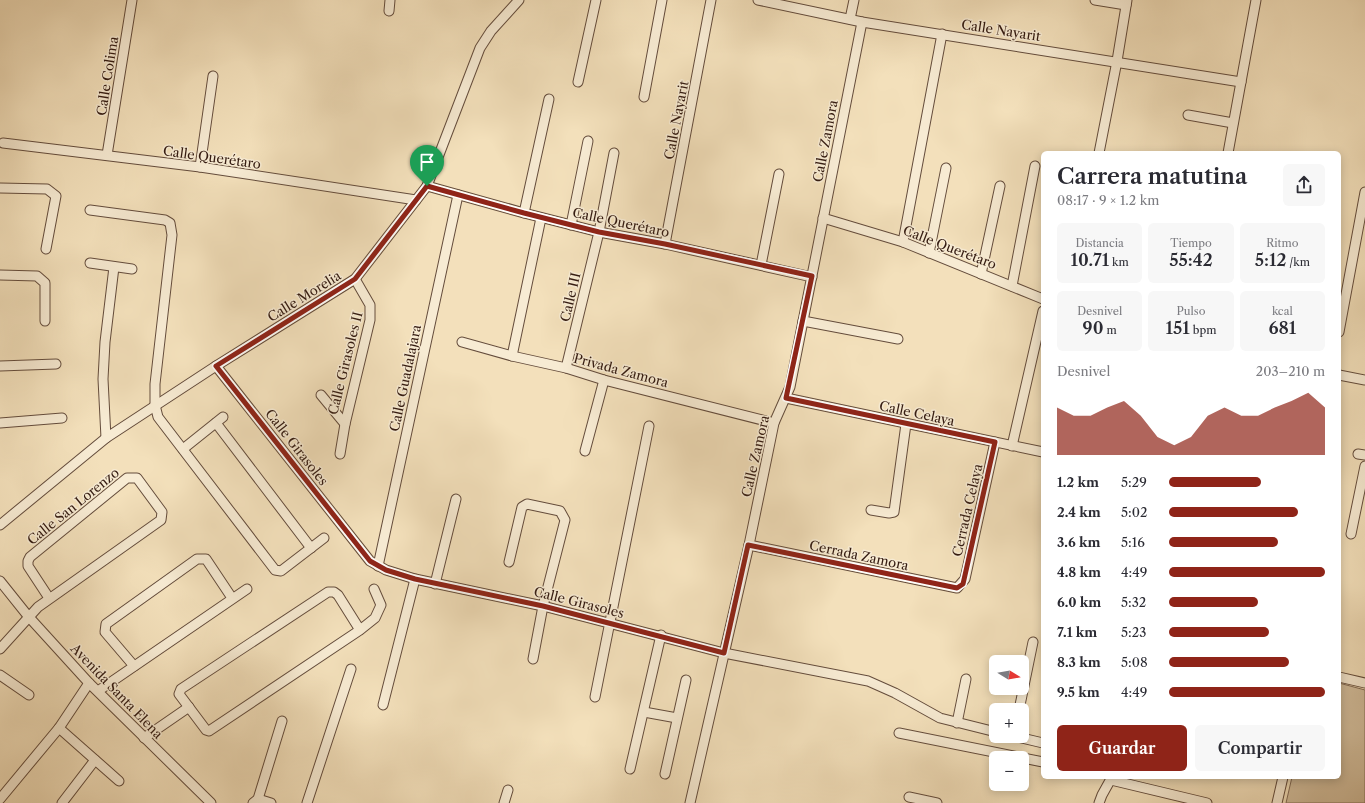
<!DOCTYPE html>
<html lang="es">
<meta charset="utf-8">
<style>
:root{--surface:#fff;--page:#f7f7f7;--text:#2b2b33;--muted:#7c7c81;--accent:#8f2418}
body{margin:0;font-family:"Libre Caslon Text",serif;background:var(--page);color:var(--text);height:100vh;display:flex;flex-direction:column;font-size:15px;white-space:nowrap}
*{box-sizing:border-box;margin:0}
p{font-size:13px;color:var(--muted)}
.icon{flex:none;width:22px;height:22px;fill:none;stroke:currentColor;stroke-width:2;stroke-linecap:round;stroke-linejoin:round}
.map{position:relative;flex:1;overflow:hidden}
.side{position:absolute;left:1041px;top:151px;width:300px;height:628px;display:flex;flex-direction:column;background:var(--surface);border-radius:6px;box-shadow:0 2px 10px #0003}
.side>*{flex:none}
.needle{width:26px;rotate:101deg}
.buttons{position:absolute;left:989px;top:655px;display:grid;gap:8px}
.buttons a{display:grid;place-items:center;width:40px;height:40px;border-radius:6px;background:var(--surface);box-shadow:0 2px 10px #0003;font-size:20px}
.pin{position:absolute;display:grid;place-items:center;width:34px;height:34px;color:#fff;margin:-41px -17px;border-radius:50% 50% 50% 0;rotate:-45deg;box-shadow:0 0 4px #0007}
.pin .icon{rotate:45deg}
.round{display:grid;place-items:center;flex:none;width:42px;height:42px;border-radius:6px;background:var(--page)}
.overview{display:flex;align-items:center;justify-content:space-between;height:68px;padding:0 16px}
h1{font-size:22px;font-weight:600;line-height:30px}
.stats{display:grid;grid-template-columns:repeat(3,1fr);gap:6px;height:68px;padding:4px 16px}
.stats div{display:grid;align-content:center;border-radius:6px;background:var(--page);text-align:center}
.stats b{font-size:17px;font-weight:600}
.stats small{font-size:11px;font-weight:400}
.stats p{font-size:11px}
.chart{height:112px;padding:8px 16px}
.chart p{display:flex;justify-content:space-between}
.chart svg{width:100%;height:72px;margin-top:4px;fill:var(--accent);opacity:.7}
.primary-button{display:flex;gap:8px;margin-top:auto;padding:8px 16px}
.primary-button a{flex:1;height:46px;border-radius:6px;background:var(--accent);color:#fff;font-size:16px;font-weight:600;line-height:46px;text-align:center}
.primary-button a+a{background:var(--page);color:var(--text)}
ul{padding:0 16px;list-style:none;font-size:13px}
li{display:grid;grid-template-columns:64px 48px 1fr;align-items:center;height:30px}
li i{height:10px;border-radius:5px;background:var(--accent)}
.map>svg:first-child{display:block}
.green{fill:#d3bf9e;stroke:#846d58}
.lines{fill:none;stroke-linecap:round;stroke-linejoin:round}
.minor-casing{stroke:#644c3c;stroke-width:11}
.minor{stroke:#f7ebd3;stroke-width:9}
.route-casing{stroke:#fff;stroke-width:8}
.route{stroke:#8f2418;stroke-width:5}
.labels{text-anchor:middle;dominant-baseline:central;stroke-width:3;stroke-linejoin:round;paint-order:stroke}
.street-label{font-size:13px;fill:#341b11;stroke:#f7ebd3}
</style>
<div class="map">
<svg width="1365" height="803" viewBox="0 0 1365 803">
<rect width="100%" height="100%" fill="#f3e0bb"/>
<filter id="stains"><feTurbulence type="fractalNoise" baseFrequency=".005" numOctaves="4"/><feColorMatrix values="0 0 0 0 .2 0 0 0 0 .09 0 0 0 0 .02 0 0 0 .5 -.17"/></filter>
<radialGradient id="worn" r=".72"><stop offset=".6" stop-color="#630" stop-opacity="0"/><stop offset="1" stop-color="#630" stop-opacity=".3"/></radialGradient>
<path class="green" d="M1339 683 1365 690V803H1286L1292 777H1339Z"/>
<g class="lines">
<g class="minor-casing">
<g id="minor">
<path d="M758 0 862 22 1241 82"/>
<path d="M1095 0 1126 5"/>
<path d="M389 11 390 0"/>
<path d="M850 19 854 0"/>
<path d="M578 82 596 0"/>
<path d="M644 97 662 0"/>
<path d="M1188 115 1233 123"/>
<path d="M3 143 200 167 416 200"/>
<path d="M1099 153 1117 61 1127 0"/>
<path d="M1228 153 1256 0"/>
<path d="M107 155 132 0"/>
<path d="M200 167 213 76"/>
<path d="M427 186 524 213 599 232 665 244 812 277"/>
<path d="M0 188 47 189 56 196 46 249"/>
<path d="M90 210 165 220 170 223 172 235 155 384V405L158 417 275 570 281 571 324 538"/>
<path d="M524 213 549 99"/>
<path d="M823 218 903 242 1043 299"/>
<path d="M571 225 588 141"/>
<path d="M903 242 942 34"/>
<path d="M665 244 711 0"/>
<path d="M929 253 946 168"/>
<path d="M90 263 132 269"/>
<path d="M761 265 779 174"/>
<path d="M981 274 1000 186"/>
<path d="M0 275 37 276 45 283V321"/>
<path d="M1012 286 1035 166"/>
<path d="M803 321 898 339"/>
<path d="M1339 332 1365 192"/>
<path d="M462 342 512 356 566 368 604 380 774 423"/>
<path d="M512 356 541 218"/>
<path d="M0 366 56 364"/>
<path d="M216 366 370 561 386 570 415 579 543 606 724 653 868 681 895 693 940 718 996 732"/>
<path d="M566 368 599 232 614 153"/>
<path d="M1339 375 1365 380"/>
<path d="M321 395 345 424"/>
<path d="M786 398 1043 452"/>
<path d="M0 423 62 418"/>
<path d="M216 423 311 548"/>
<path d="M106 438 103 379 105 342 114 267"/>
<path d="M1012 446 1043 311"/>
<path d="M183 449 223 417"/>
<path d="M585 451 604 380"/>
<path d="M340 454 345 424 370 320V305L355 279"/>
<path d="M1358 454 1365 455"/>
<path d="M871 510 889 513 894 512 906 424"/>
<path d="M0 525 106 438 216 366 355 279 427 186 480 48 491 31 519 0"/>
<path d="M1351 534 1365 466"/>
<path d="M749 545 957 588 965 579 995 442"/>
<path d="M509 562 522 507 527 504 560 511 565 520 543 606 533 659"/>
<path d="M378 566 458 195"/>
<path d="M0 581 28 616 89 683 211 803"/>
<path d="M435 584 456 499"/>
<path d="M360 630 338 595 334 592H328L181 689 179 694 206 730 209 731 360 630 375 618 381 605 374 589"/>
<path d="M0 649 38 607 161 520 162 512 137 478H127L30 557 28 561V566L49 598"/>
<path d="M134 666 105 632 106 624 197 559H206L232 598"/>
<path d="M0 675 29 695"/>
<path d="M1339 677 1365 683"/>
<path d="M98 691 247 589"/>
<path d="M595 697 649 426"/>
<path d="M383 705 415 579"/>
<path d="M1019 710 1033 642"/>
<path d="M644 712 677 718"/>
<path d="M957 723 966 679"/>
<path d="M59 728 119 781"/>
<path d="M899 733 1043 762"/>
<path d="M1013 736 1043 743"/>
<path d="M144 738 189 707"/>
<path d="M630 769 661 635"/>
<path d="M665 774 686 680"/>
<path d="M1111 780 1207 803"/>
<path d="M909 797 937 803"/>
<path d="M0 799 59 728 89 683"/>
<path d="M258 799 271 803"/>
<path d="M62 803 95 760"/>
<path d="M253 803 258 799 282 721"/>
<path d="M307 803 351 669"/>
<path d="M504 803 508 790"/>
<path d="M690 803 749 545 774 423 790 387 862 22"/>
<path d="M1099 803 1102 795 1112 777"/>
<path d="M1277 803 1283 777"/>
</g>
</g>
<use href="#minor" class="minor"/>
</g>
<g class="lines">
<g class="route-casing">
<path id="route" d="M427 186 524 213 599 232 665 244 812 276 786 398 995 442 963 584 957 588 748 545 724 653 543 606 415 579 386 570 370 561 216 366 355 279Z"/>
</g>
<use href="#route" class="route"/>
</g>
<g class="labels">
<g class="street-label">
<text transform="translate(1001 30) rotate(9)">Calle Nayarit</text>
<text transform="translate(107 76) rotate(-81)">Calle Colima</text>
<text transform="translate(676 120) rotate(-79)">Calle Nayarit</text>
<text transform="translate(825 141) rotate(-79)">Calle Zamora</text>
<text transform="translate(212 157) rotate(8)">Calle Querétaro</text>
<text transform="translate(621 222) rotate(12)">Calle Querétaro</text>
<text transform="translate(950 247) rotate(21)">Calle Querétaro</text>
<text transform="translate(304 296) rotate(-32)">Calle Morelia</text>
<text transform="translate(570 297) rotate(-77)">Calle III</text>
<text transform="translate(345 363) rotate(-76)">Calle Girasoles II</text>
<text transform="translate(621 370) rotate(15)">Privada Zamora</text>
<text transform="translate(405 378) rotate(-78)">Calle Guadalajara</text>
<text transform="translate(917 413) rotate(12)">Calle Celaya</text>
<text transform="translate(297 447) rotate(52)">Calle Girasoles</text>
<text transform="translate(755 456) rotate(-77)">Calle Zamora</text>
<text transform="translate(73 506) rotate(-39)">Calle San Lorenzo</text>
<text transform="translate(967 510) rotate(-77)">Cerrada Celaya</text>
<text transform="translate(859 555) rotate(12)">Cerrada Zamora</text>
<text transform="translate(579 602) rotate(14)">Calle Girasoles</text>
<text transform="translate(117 691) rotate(46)">Avenida Santa Elena</text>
</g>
</g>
<rect width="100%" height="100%" filter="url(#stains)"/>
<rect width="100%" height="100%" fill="url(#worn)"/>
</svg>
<div class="buttons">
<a><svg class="needle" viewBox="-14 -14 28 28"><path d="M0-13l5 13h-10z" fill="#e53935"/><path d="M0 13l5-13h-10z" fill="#7c7c81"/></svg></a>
<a>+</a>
<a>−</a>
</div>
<div class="pin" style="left:427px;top:186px;background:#1e9e55"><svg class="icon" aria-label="arrive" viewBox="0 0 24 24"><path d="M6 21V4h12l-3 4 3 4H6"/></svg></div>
<section class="side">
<div class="overview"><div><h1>Carrera matutina</h1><p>08:17 · 9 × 1.2 km</p></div><a class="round"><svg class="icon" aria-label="share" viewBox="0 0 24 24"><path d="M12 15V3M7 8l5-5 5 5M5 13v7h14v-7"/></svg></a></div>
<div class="stats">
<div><p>Distancia</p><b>10.71<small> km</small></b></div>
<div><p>Tiempo</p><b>55:42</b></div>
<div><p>Ritmo</p><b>5:12<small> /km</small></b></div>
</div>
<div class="stats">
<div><p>Desnivel</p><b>90<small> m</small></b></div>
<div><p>Pulso</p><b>151<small> bpm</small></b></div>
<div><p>kcal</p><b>681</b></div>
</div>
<div class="chart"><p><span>Desnivel</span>203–210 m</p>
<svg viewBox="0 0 160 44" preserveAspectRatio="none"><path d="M0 44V15L10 20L20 20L30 15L40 11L50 20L60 33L70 38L80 33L90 20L100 15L110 20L120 20L130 15L140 11L150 6L160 15V44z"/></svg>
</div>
<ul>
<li><b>1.2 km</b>5:29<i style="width:59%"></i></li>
<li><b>2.4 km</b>5:02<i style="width:83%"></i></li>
<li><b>3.6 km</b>5:16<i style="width:70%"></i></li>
<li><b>4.8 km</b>4:49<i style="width:100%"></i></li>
<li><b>6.0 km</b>5:32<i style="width:57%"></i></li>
<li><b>7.1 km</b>5:23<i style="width:64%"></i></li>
<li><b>8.3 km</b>5:08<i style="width:77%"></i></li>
<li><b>9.5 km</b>4:49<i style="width:100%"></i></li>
</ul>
<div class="primary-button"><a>Guardar</a><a>Compartir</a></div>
</section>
</div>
